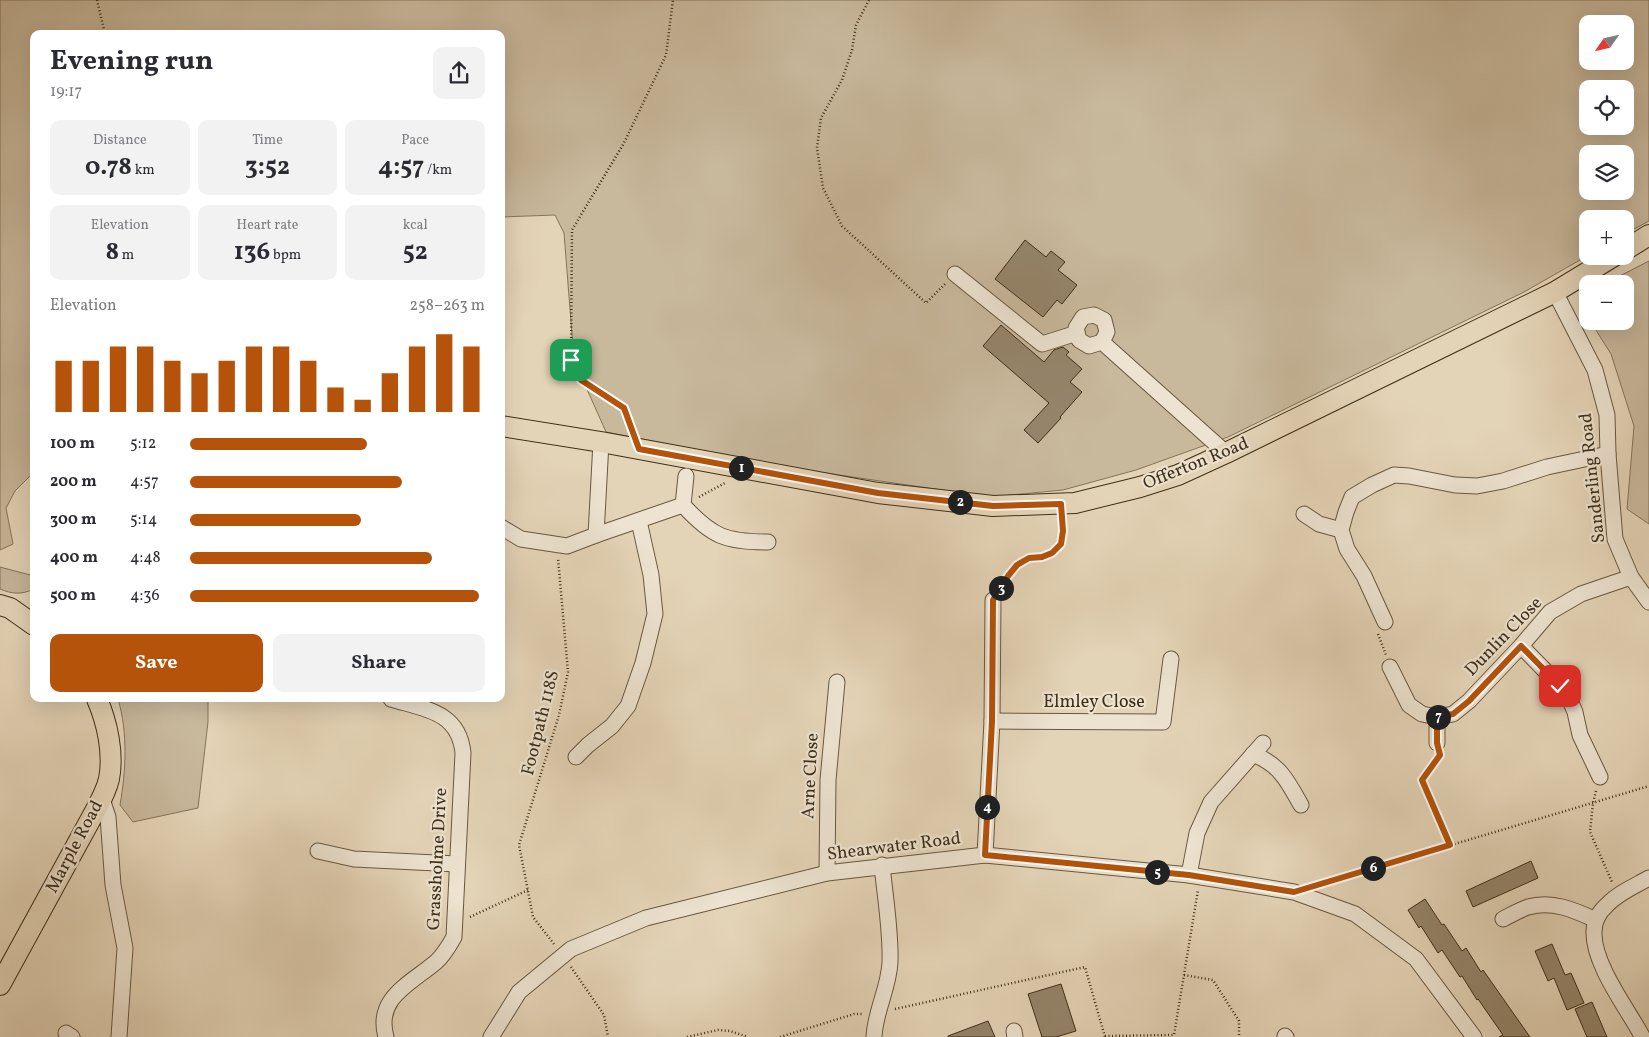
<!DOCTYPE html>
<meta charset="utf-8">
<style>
:root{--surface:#fff;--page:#f2f2f3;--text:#2b2b33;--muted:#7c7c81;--accent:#b45309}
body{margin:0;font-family:Vollkorn,serif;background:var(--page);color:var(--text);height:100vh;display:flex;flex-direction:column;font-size:19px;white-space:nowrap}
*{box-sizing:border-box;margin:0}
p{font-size:16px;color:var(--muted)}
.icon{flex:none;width:28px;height:28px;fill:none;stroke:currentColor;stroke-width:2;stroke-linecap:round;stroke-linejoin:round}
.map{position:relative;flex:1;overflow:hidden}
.side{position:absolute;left:30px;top:30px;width:475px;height:672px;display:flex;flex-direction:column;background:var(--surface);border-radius:10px;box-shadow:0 5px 20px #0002}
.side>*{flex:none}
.needle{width:32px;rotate:236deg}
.fabs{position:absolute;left:1579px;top:15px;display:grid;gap:10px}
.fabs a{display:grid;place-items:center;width:55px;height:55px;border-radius:10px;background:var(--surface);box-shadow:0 5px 20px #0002;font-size:25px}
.pin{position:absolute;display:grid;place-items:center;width:42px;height:42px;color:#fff;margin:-21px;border-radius:10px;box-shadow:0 2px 8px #0006}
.km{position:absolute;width:25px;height:25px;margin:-12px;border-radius:50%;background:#222;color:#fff;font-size:14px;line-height:25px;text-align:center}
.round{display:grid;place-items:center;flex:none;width:52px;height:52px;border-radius:10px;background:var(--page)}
.head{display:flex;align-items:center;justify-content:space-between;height:85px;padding:0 20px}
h1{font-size:28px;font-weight:700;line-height:38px}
.metrics{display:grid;grid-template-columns:repeat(3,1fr);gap:8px;height:85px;padding:5px 20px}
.metrics div{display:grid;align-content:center;border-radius:10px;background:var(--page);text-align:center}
.metrics b{font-size:25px;font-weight:700}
.metrics small{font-size:14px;font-weight:400}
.metrics p{font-size:14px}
.chart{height:140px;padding:10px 20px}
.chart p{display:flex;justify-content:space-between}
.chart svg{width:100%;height:90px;margin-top:5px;stroke:var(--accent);stroke-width:6}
.cta{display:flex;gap:10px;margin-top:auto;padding:10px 20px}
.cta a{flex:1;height:58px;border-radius:10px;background:var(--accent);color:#fff;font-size:20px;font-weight:700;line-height:58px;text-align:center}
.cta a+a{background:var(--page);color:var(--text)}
ul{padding:0 20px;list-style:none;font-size:16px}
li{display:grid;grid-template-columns:80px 60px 1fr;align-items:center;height:38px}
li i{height:12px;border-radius:6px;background:var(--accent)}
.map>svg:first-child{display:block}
.green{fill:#c8b89c;stroke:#84745a;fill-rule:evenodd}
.building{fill:#95856b;stroke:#3f2f19}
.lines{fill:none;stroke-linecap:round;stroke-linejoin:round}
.minor-casing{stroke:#685840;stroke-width:17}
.major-casing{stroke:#3f2f19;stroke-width:22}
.path{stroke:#3f2f19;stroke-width:2.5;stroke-dasharray:1 2.5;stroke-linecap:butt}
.minor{stroke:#ede3d0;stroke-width:15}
.major{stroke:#e4d4b7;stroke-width:20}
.route-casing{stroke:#fff;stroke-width:10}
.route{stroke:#b45309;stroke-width:6}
.labels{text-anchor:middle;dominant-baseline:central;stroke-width:4.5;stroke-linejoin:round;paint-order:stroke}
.street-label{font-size:18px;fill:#3f2f19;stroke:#ede3d0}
</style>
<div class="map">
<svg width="1649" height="1037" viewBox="0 0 1649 1037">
<rect width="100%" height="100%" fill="#e4d4b7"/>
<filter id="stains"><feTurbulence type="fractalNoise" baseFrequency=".004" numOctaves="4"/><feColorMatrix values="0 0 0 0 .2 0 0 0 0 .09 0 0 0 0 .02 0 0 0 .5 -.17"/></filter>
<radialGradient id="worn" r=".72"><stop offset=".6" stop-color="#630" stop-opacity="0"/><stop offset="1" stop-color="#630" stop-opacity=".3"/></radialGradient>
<g class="green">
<path d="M0 0H1649V221L1625 234V219H1588L1587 256 1524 292 1228 437 1136 470 1063 490 990 497 784 467 606 432 574 360 564 233 555 215 501 217V34H34V472L15 491 6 508 13 544 0 550ZM1588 24H1625V61H1588ZM1588 89H1625V126H1588ZM1588 154H1625V191H1588Z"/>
<path d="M1649 261V524L1627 509 1634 426 1611 354 1594 327 1593 321H1625V284H1604Z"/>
<path d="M0 567 34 576V589C21 595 12 594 0 589Z"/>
<path d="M118 699H208V722L198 808 133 822 120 805C126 770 128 733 118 699Z"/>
</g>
<g class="building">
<path d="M1025 240 1046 257 1051 251 1065 262 1058 270 1077 285 1062 304 1057 300 1043 317 995 279Z"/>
<path d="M1001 325 1044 362 1054 350 1063 347 1069 352 1066 355 1082 369 1070 382 1082 392 1060 417 1061 418 1038 443 1024 430 1049 403 983 346Z"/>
<path d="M1531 861 1538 878 1473 907 1466 891Z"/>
<path d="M1425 899 1442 925 1444 924 1462 951 1466 948 1481 972 1483 970 1530 1037H1499L1503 1035 1478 999 1477 1000 1462 976 1460 977 1442 950 1438 953 1421 926 1419 928 1408 910Z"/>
<path d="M1552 944 1565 975 1571 973 1584 1003 1567 1010 1554 978 1548 981 1535 951Z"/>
<path d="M1061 984 1076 1031 1056 1037H1042L1028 994Z"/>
<path d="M1592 1002 1607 1037H1587L1575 1009Z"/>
<path d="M988 1021 995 1037H948V1036Z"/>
</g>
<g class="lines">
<g class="minor-casing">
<g id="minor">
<path d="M955 274 1042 344 1077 333"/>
<path d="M1555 292 1595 370 1607 415 1608 454 1615 539 1631 577 1649 602"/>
<path d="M1102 342 1107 332 1104 320 1094 315 1083 317 1076 328 1079 340 1089 346 1102 342 1226 453"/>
<path d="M683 505C712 537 726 542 768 542"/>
<path d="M1304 514 1319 524 1341 530"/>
<path d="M501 527 521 539 567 546 596 535 601 442"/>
<path d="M596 535 683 505 686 476"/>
<path d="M1385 622 1364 576 1347 549 1341 530 1346 512 1352 497 1372 485 1394 475 1409 476 1455 485 1477 486 1503 481 1547 467 1608 454"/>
<path d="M1521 646 1560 686 1569 698 1575 712 1580 735 1600 777"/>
<path d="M1390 667 1409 705 1422 714 1437 717 1453 714 1469 701 1521 646 1550 612 1581 594 1631 577"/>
<path d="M992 721 1163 722 1171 659"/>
<path d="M1437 743V717"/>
<path d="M1253 754C1280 765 1287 780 1301 805"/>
<path d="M576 757 588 745 612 726 628 706 643 663 655 614 651 575 639 521"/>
<path d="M102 799 108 817 113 885 125 948 119 1037"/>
<path d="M318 851 354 859 457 864"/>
<path d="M985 855 992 721 993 600"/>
<path d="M827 873 828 780 837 682"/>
<path d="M1189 875 1197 833 1211 802 1263 743"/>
<path d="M1503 919C1511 915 1519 910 1528 907 1552 900 1574 910 1596 920"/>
<path d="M1014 1031 1015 1037"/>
<path d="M66 1033 72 1037"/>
<path d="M1285 1036 1286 1037"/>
<path d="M1642 1036C1627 1008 1593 964 1594 932 1594 921 1599 912 1607 905 1618 893 1635 886 1649 878"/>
<path d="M386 1037C375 998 410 984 436 962 444 955 449 946 454 937L463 753C459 711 424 709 391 699"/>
<path d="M491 1037 519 992 571 949 646 918 827 873 985 855 1189 875 1294 892 1355 914 1416 959 1474 1037"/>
<path d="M874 1037C875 1011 889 988 890 962 891 930 885 897 882 865"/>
</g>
</g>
<g class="major-casing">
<g id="major">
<path d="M1625 250 1649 235"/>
<path d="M501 426 601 442 878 493 993 506 1075 503 1140 487 1178 475 1226 453 1555 292 1614 256"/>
<path d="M0 605 10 608 34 625"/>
<path d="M0 985 93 815C99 804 106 792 109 779 114 753 107 722 97 699"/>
</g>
</g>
<g class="path">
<path d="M97 0 105 34"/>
<path d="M869 0 856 25 852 50 842 80 821 118 817 148 823 188 842 226 926 303 945 284"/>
<path d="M632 430 624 408 581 380 571 360 572 230 624 143 666 55 673 0"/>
<path d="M699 497 725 483"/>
<path d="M1000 589C1005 580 1010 569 1019 564 1028 558 1032 559 1042 557 1061 553 1064 537 1062 520"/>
<path d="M1378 634 1386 655"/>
<path d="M1438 758 1422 780 1450 844"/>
<path d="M1596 791 1593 803 1590 832 1612 882"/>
<path d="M1317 885 1649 786"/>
<path d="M470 917 528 890"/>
<path d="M554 944 533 917 519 845 559 715 568 672 558 558"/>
<path d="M571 967 604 1015 608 1037"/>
<path d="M1184 975 1213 980 1239 1021V1037"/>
<path d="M895 1009 1085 967 1105 1037"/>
<path d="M1105 1036 1174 1035 1198 890"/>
<path d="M687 1037 718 1030 730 1031 748 1037"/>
<path d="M780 1037 854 1014H864"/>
</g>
<use href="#minor" class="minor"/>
<use href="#major" class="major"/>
</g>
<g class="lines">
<g class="route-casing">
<path id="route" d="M571 360 581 380 624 408 639 449 878 493 993 506 1061 504 1063 531 1061 544 1052 553 1042 557 1029 558 1017 565 1008 576 993 600 992 721 985 855 1189 875 1294 892 1450 845 1422 780 1440 755 1437 743V717L1453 714 1469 701 1521 646 1560 686"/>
</g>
<use href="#route" class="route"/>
</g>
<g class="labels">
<g class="street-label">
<text transform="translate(1196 464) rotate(-22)">Offerton Road</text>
<text transform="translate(1593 478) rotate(-96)">Sanderling Road</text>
<text transform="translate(1504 637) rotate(-46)">Dunlin Close</text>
<text x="1094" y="702">Elmley Close</text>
<text transform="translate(541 723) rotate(-76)">Footpath 118S</text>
<text transform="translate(811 776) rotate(-87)">Arne Close</text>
<text transform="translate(75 847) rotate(-62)">Marple Road</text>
<text transform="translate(894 847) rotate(-7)">Shearwater Road</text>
<text transform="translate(438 859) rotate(-87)">Grassholme Drive</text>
</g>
</g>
<rect width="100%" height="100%" filter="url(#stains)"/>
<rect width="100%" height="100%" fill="url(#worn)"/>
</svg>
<div class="fabs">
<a><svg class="needle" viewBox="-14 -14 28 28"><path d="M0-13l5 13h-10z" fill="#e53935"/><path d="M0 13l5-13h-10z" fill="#7c7c81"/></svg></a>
<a><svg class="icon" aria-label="locate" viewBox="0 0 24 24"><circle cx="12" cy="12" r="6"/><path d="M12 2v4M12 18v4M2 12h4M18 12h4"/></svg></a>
<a><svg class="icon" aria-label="layers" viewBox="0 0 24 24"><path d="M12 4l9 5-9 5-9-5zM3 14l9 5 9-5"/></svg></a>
<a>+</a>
<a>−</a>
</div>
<div class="pin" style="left:571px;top:360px;background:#1e9e55"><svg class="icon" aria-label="arrive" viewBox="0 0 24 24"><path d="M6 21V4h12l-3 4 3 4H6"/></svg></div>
<div class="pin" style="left:1560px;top:686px;background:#d93025"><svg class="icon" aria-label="check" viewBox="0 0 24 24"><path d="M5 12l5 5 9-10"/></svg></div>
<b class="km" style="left:741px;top:468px">1</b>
<b class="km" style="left:960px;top:502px">2</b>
<b class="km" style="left:1001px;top:588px">3</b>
<b class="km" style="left:987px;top:807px">4</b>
<b class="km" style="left:1157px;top:872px">5</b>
<b class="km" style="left:1373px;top:868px">6</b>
<b class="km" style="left:1438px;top:717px">7</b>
<section class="side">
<div class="head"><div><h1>Evening run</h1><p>19:17</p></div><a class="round"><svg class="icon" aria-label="share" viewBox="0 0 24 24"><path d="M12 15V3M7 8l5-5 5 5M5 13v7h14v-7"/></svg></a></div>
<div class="metrics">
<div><p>Distance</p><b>0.78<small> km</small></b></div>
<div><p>Time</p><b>3:52</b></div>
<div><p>Pace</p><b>4:57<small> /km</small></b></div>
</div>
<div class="metrics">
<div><p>Elevation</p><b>8<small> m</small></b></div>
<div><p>Heart rate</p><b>136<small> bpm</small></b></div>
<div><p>kcal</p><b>52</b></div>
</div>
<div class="chart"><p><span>Elevation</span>258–263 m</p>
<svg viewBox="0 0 160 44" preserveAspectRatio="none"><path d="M5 44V19M15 44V19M25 44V12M35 44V12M45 44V19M55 44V25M65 44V19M75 44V12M85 44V12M95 44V19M105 44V32M115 44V38M125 44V25M135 44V12M145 44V6M155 44V12"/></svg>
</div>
<ul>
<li><b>100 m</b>5:12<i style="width:60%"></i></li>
<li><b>200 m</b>4:57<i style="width:72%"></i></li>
<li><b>300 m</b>5:14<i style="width:58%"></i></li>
<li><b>400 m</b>4:48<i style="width:82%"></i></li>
<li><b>500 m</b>4:36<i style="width:98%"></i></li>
</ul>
<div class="cta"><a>Save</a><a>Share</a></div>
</section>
</div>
